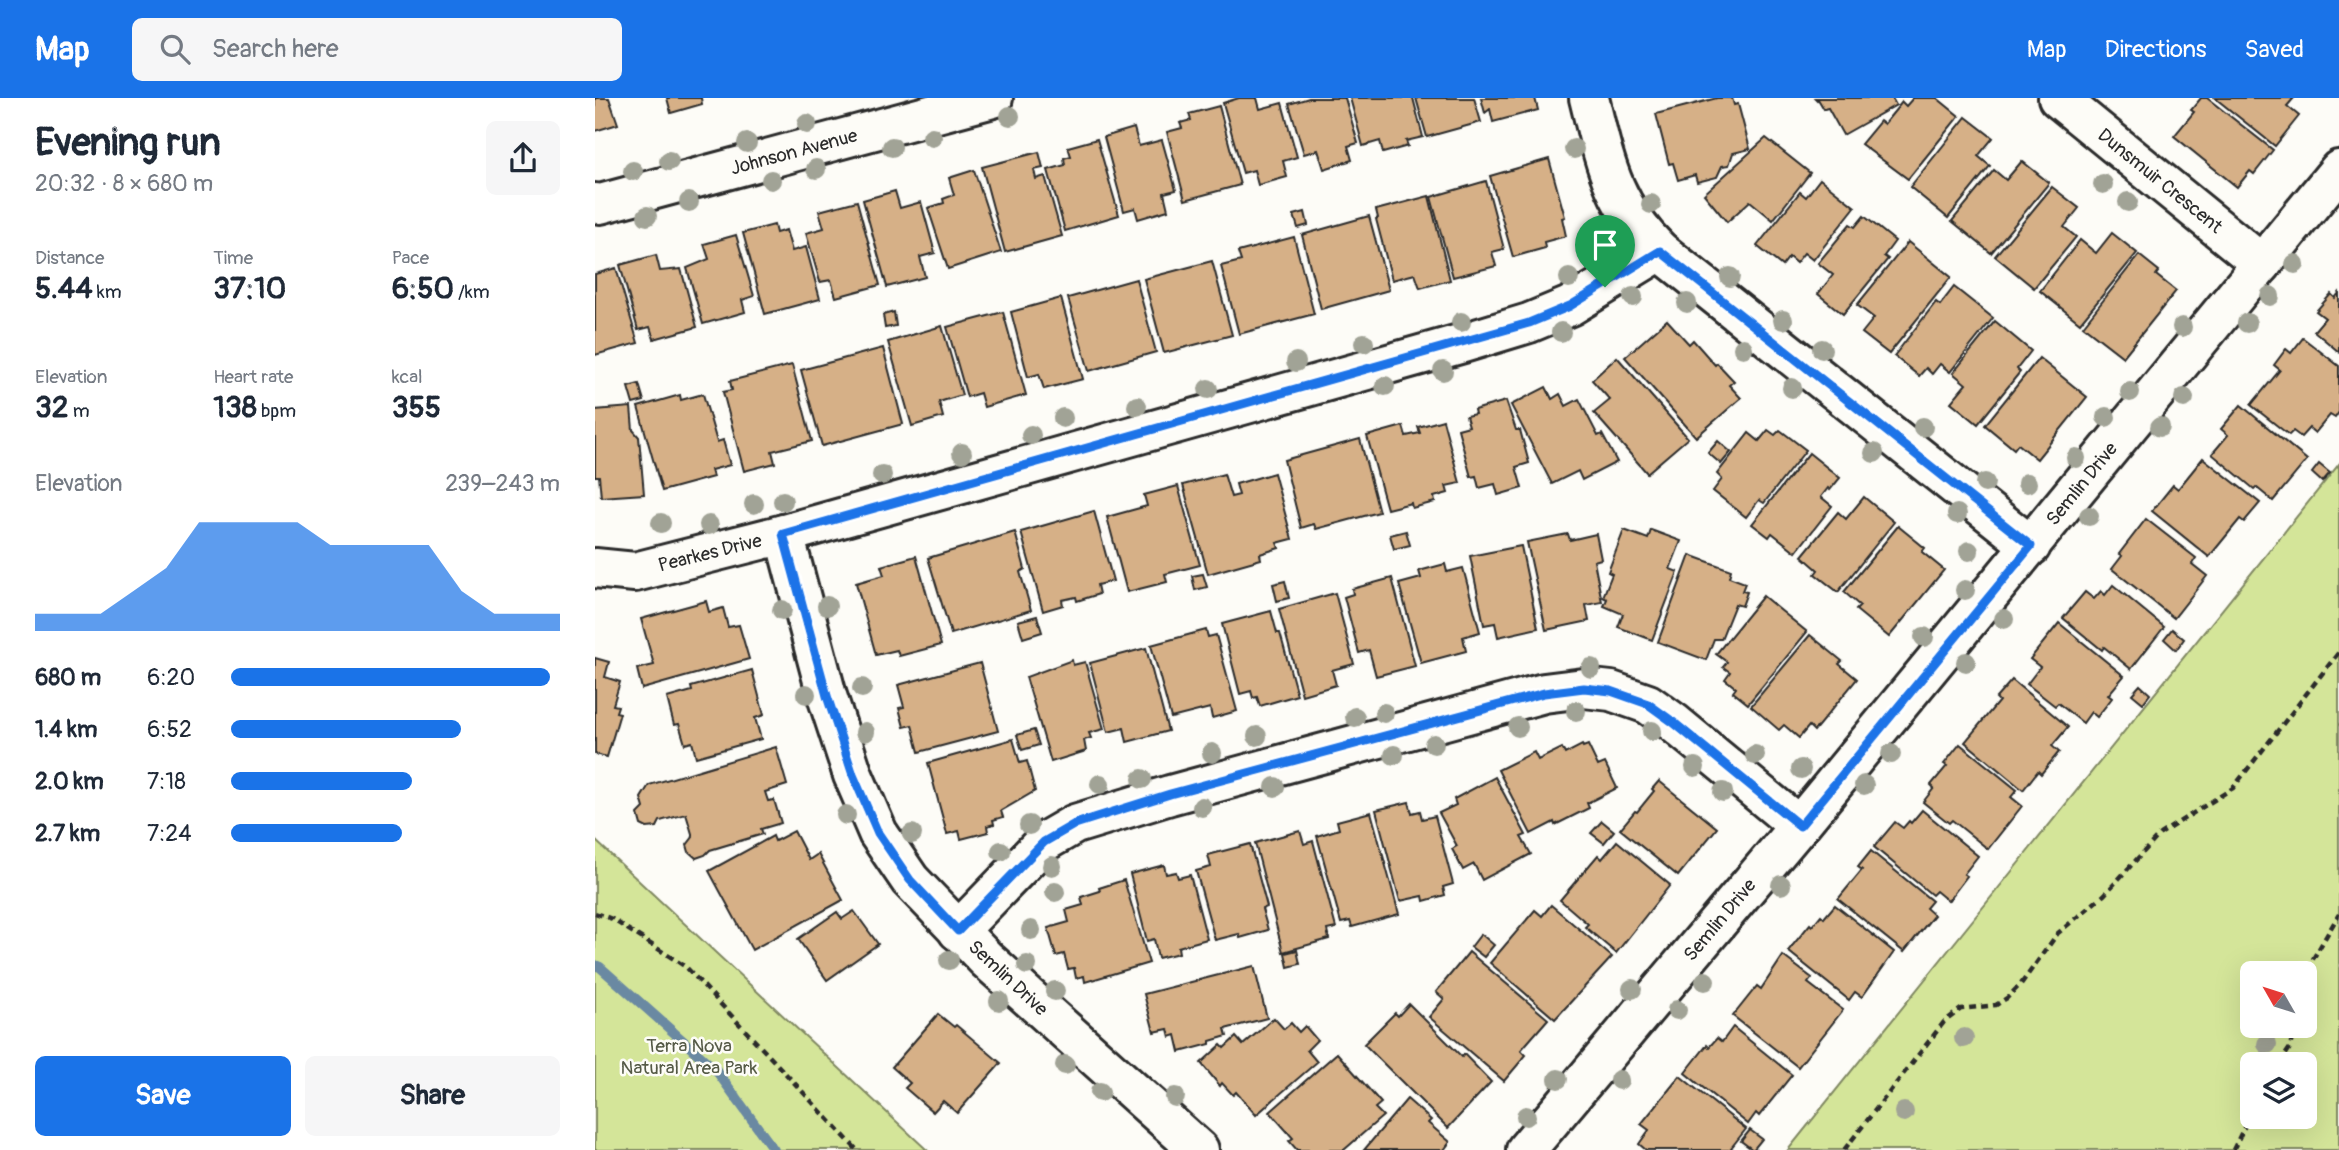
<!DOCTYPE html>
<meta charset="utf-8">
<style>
:root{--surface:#fff;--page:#f6f6f7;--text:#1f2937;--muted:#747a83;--accent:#1a73e8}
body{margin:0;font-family:Pangolin,sans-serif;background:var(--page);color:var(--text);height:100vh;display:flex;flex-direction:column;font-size:26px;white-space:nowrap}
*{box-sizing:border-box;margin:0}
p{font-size:23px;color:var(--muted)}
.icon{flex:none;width:38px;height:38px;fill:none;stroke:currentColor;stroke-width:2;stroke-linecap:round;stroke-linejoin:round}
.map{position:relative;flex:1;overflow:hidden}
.sheet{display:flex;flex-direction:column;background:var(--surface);width:595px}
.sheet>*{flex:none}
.needle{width:46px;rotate:309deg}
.controls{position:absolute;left:1645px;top:863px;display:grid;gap:14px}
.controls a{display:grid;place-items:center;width:77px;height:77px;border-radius:10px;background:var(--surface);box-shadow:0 7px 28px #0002;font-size:35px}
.pin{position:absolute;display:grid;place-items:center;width:60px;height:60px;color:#fff;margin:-72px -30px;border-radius:50% 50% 50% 0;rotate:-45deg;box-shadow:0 0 7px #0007}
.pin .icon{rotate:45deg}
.round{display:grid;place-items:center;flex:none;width:74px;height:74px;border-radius:10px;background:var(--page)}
.headline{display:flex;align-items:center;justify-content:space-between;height:119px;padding:0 35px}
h1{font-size:38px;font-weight:800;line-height:52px}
.stats{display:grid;grid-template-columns:repeat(3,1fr);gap:10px;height:119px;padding:7px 35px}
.stats div{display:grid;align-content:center}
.stats b{font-size:30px;font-weight:800}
.stats small{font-size:19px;font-weight:400}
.stats p{font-size:19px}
.chart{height:196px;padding:14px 35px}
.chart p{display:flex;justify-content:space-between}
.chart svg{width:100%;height:126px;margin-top:7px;fill:var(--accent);opacity:.7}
.cta{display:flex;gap:14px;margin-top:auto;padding:14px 35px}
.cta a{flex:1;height:80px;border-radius:10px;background:var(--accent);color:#fff;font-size:28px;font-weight:800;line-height:80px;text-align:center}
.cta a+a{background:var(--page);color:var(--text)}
ul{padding:0 35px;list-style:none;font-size:23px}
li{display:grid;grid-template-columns:112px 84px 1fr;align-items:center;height:52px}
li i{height:18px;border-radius:9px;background:var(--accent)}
header{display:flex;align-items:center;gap:42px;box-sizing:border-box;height:98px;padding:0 35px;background:var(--accent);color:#fff}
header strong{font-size:33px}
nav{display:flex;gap:38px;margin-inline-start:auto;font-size:24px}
.search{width:490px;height:63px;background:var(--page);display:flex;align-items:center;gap:18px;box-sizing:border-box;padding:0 24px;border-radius:10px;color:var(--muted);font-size:26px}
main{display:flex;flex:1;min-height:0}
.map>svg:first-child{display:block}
.green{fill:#d4e599;stroke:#808862;stroke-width:2;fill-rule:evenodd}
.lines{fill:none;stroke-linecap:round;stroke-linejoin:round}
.stream{stroke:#6b89a2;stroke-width:10}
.building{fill:#d6b087;stroke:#2b2b2b;stroke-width:2}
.minor-casing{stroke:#2b2b2b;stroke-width:44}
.path{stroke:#2b2b2b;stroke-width:4.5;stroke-dasharray:7 5;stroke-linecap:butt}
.minor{stroke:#fdfcf7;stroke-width:38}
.tree{fill:#a1a396}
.route-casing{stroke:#fff;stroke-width:14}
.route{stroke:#1a73e8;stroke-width:9}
.labels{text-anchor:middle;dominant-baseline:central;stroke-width:5;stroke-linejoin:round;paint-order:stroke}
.street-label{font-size:19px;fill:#2b2b2b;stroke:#fdfcf7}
.park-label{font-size:19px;fill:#555a46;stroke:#fdfcf7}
</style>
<header>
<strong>Map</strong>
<div class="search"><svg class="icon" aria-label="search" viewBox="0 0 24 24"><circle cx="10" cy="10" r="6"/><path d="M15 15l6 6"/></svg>Search here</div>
<nav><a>Map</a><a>Directions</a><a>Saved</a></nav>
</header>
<main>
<section class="sheet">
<div class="headline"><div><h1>Evening run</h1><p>20:32 · 8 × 680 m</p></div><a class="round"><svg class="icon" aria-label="share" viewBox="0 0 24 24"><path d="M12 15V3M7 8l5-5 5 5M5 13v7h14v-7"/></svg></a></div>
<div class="stats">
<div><p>Distance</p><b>5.44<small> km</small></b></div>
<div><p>Time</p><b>37:10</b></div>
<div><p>Pace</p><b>6:50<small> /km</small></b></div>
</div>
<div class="stats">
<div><p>Elevation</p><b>32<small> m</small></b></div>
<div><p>Heart rate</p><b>138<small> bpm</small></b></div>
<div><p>kcal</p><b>355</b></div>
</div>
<div class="chart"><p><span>Elevation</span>239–243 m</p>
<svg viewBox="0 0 160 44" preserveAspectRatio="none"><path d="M0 44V38L10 38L20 38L30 30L40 22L50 6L60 6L70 6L80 6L90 14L100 14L110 14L120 14L130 30L140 38L150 38L160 38V44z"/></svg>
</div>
<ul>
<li><b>680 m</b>6:20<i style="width:97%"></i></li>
<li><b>1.4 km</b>6:52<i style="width:70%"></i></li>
<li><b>2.0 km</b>7:18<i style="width:55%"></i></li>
<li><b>2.7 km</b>7:24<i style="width:52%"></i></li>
</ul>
<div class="cta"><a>Save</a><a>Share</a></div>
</section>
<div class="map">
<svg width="1744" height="1052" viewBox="0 0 1744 1052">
<rect width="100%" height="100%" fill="#fdfcf7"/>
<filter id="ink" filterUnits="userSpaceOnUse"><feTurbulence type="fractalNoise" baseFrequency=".0143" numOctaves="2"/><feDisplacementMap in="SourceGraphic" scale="14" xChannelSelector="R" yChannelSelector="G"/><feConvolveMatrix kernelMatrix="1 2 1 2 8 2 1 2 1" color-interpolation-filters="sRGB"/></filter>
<g filter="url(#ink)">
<g class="green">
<path d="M1744 366V1052H1193ZM1657 875H1710V928H1657ZM1657 966H1710V1018H1657Z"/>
<path d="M0 742 332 1052H0Z"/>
</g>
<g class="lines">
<path class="stream" d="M0 867 5 869 121 972 179 1052"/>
</g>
<g class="building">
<path d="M0 0H14L23 26 0 33Z"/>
<path d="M72 0H106L107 6 76 15Z"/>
<path d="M644 0H662L665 11 687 5 702 59 688 63 692 79 663 87 659 72 648 75 628 5Z"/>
<path d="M714 0H750L763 45 753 48 757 62 729 71 723 52 709 56 694 6Z"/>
<path d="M755 0H818L828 39 811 43 813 48 788 55 785 43 768 48Z"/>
<path d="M821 0H879L886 24 832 39Z"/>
<path d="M886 0H940L943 12 898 24 895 11 890 15Z"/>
<path d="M1122 0H1137L1139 7 1143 6 1155 51 1138 55 1134 67 1127 68 1122 79 1102 84 1100 77 1083 82 1078 65 1074 66 1061 16Z"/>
<path d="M1220 0H1297L1301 7 1248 37 1233 10 1229 11 1223 1 1222 2Z"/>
<path d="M1318 0H1342L1364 18 1313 81 1266 46 1285 23 1289 26 1307 4 1311 8Z"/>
<path d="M1606 0H1612L1678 52 1659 76 1655 73 1642 89 1579 38 1599 14 1596 12Z"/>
<path d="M1620 0H1699L1692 8 1704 18 1680 48Z"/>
<path d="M624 8 645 87 590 102 572 34 587 30 585 25 596 22 594 16Z"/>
<path d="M1371 19 1398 40 1383 58 1395 68 1353 120 1315 89Z"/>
<path d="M539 30 544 48 567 42 581 92 569 95 573 112 543 121 540 110 529 113 509 39Z"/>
<path d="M1171 40 1215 75 1178 122 1155 103 1132 124 1109 96Z"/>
<path d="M502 41 524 117 470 133 453 72 470 67 469 60 476 58 473 49Z"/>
<path d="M444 54 448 70 439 72 441 81 450 78 467 138 410 154 387 69Z"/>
<path d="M954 61 970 119 967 120 971 138 949 144 950 150 918 159 895 78Z"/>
<path d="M1427 63 1454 85 1396 155 1357 123 1399 72 1411 82Z"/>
<path d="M379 72 406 154 353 171 333 110 349 105 348 101 359 97 354 80Z"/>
<path d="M1225 81 1260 109 1218 162 1209 155 1201 165 1194 159 1187 168 1162 148 1205 94 1211 99Z"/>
<path d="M891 83 909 151 897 154 901 168 858 179 836 99Z"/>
<path d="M1457 89 1484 110 1469 129 1481 139 1439 190 1400 158Z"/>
<path d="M300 93 305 110 326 104 340 155 325 159 330 179 292 189 268 102Z"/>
<path d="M834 98 855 182 825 190 820 176 797 182 781 121 783 120 781 112Z"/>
<path d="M262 103 285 187 241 199 236 182 225 184 211 135 229 130 224 113Z"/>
<path d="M710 114 713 127 703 130 699 117Z"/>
<path d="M774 118 794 192 726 211 707 137Z"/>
<path d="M1269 118 1300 143 1289 158 1293 161 1248 216 1223 196 1238 177 1223 165 1255 126 1260 129Z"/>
<path d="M179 127 181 135 191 132 197 153 211 149 225 201 170 216 148 135Z"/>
<path d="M1517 135 1542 155 1485 225 1445 193 1485 142 1501 155Z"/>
<path d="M141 137 159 198 147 202 150 214 108 226 92 170 114 161 109 146Z"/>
<path d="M699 139 719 216 644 236 626 168 646 163 643 154Z"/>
<path d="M1313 144 1356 179 1294 256 1267 235 1279 220 1262 207Z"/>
<path d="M61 157 65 173 86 171 102 229 59 241 55 229 43 232 25 167Z"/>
<path d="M1544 157 1564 173 1561 177 1581 193 1528 259 1488 228Z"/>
<path d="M617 163 637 237 569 255 549 181Z"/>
<path d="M21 170 43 245 0 257V176Z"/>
<path d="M541 181 561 254 494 273 473 200Z"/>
<path d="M1359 189 1398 220 1355 274 1345 266 1337 276 1331 270 1324 278 1299 258 1341 204 1345 207Z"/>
<path d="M1744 195V254L1719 233 1730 220 1721 213 1736 196 1740 200Z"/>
<path d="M466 200 488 281 449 291 444 276 433 279 416 214Z"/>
<path d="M299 214 301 228 290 230 288 217Z"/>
<path d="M408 214 431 297 389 309 385 295 372 299 352 229Z"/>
<path d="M1072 222 1094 246 1098 242 1120 267 1122 265 1139 283 1134 287 1146 300 1101 339 1030 259Z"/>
<path d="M1400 223 1436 253 1422 271 1425 274 1383 326 1356 304 1371 286 1358 275Z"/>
<path d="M347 228 367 297 344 304 348 319 317 328 293 244Z"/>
<path d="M1708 240 1744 268V314L1740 320 1735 317 1720 335 1714 330 1706 339 1698 333 1694 337 1656 307 1685 272 1679 267 1691 251 1696 255Z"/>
<path d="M288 250 308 326 227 348 206 272Z"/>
<path d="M1022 259 1093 340 1052 375 999 315 1015 302 997 282Z"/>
<path d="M1444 260 1492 299 1442 361 1423 346 1419 351 1390 327Z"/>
<path d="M197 267 217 343 177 353 180 365 149 373 128 294 137 292 135 283Z"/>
<path d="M44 286 49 303 38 306 33 289Z"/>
<path d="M951 289 957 301 965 296 971 308 984 301 1003 338 1007 336 1022 364 987 382 983 373 957 386 916 307Z"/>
<path d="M108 296 122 344 128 342 135 367 116 372 118 379 67 393 43 309 85 297 86 302Z"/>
<path d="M911 303 921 332H925L934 365 921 369 927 390 903 397 900 386 884 390 881 378 876 379 863 331 874 328 871 318 880 316 879 312Z"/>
<path d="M1646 307 1712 362 1678 403 1661 389 1659 391 1617 356 1633 337 1626 331Z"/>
<path d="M36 309 38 332 44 339 49 396 6 399 4 378H0V312Z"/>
<path d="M848 322 865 385 851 388 853 395 839 399 840 404 817 410 816 405 792 411 772 338 808 328 811 338 825 335 823 329Z"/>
<path d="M1173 332 1180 337 1185 332 1211 352 1169 405 1164 402 1151 419 1118 393 1127 381 1122 376 1154 335 1164 343Z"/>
<path d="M765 341 784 414 721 431 719 426 706 430 689 362Z"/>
<path d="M1123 343 1136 354 1126 366 1113 355Z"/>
<path d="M1214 355 1245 380 1235 392 1233 390 1226 399 1237 408 1201 454 1177 435 1174 439 1157 426Z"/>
<path d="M1608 360 1665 405 1649 424 1645 421 1614 459 1557 413 1578 387 1583 391Z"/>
<path d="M1724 366 1735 375 1727 384 1717 375Z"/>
<path d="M679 375 697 441 682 445 684 450 665 456 666 461 613 476 588 387 629 376 636 399 644 397 641 386Z"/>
<path d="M583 388 605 467 570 476 572 484 532 494 512 419 552 408 549 397Z"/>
<path d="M1269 399 1299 424 1243 494 1220 476 1223 472 1207 458 1243 414 1251 421Z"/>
<path d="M499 413 518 483 502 487 504 496 482 503 481 499 467 502 468 507 448 513 426 434Z"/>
<path d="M1551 421 1601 460 1597 466 1612 478 1579 520 1517 471 1527 458 1524 456Z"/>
<path d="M1303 428 1330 450 1327 454 1349 472 1294 539 1261 512 1265 508 1249 494Z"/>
<path d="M1029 432 1053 441 1056 432 1086 443 1075 471 1083 474 1057 542 1023 529 1028 516 1009 508 1012 501 1008 499 1017 476 1013 474Z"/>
<path d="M811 433 815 447 799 451 795 437Z"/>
<path d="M420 434 430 471 425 474 436 512 356 536 333 460Z"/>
<path d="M973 436 975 442 1001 436 1006 461 999 463 1007 504 991 507 994 523 951 532 932 444Z"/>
<path d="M926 448 943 530 903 539 900 525 889 527 875 458Z"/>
<path d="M1095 457 1136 472 1134 479 1150 485 1147 493 1152 494 1147 508 1140 506 1126 541H1119L1111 562 1063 544Z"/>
<path d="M321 458 346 547 304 558 302 552 281 557 261 485 289 477 286 468Z"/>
<path d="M850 466 852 474 868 470 885 534 868 539 871 553 826 565 804 486 826 480 824 473Z"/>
<path d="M608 476 612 489 600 492 597 478Z"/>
<path d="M797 480 820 568 781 578 774 552 764 555 749 499 758 496 757 491Z"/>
<path d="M690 483 694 500 682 503 678 486Z"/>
<path d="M1518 487 1569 529 1536 571 1509 549 1507 552 1468 520 1490 494 1499 501 1506 493 1510 497Z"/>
<path d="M740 495 759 566 737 572 741 587 707 597 684 511Z"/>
<path d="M1168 498 1212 534 1153 606 1138 594 1141 590 1130 581 1135 574 1128 569 1132 564 1121 556Z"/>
<path d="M111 503 114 514 128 510 133 529 144 527 154 561 47 591 42 571 59 567 46 521Z"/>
<path d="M676 513 682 535H685L702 597 665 608 662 599 658 600 656 593 645 596 627 526Z"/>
<path d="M442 518 447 534 428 540 423 523Z"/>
<path d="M1464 525 1529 578 1513 597 1517 600 1502 619 1496 614 1488 625 1463 605 1460 608 1432 586 1445 569 1435 561Z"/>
<path d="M1577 531 1589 541 1581 552 1569 541Z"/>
<path d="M611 532 613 539 621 537 642 613 617 620 615 610 576 620 556 547Z"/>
<path d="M1215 537 1247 563 1244 566 1262 581 1219 633 1214 628 1204 640 1189 627 1184 632 1156 608Z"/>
<path d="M551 550 573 633 532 644 529 630 513 634 495 565Z"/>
<path d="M0 560 14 564 10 579 25 584 18 607 23 608 21 614 25 615 12 659 0 656Z"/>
<path d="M477 562 478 567 490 564 509 631 494 635 496 640 489 642 491 653 456 664 431 579Z"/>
<path d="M385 565 403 633 324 654 317 627 309 629 304 610 309 609 303 587Z"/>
<path d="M157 572 169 617 160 620 166 641 101 659 97 644 90 646 84 626 79 627 72 600 97 593 96 589Z"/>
<path d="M1417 582 1473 629 1457 648 1464 654 1446 676 1443 673 1428 692 1370 644 1404 603 1401 600Z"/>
<path d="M1545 587 1555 596 1548 605 1537 596Z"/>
<path d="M439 632 444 647 427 652 422 637Z"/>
<path d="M418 641 425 665 432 663 440 693 406 713 408 719 398 722 399 726 392 728 393 734 366 741 364 733 352 736 333 665Z"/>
<path d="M1365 646 1422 692 1416 699 1427 708 1393 751 1357 722 1354 725 1328 704 1339 690 1336 687 1352 668 1349 666Z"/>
<path d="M987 647 988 649 993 647 1003 668 1010 665 1022 690 992 705 994 710 960 727 959 724 936 736 903 672 939 654 943 662 967 650 970 656Z"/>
<path d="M181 649 192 687 170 694 173 703 179 702 186 725 166 731 168 736 115 752 110 757 101 760 94 754 92 747 98 739 91 716 65 723 62 729 52 730 46 727 43 716 49 710 46 700 54 687Z"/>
<path d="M900 679 931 737 926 739 936 756 887 782 879 766 868 772 857 751 862 748 844 715 861 707 859 701Z"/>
<path d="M1064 683 1122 730 1083 778 1025 731 1040 713 1042 714 1059 693 1057 691Z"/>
<path d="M814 704 817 715 825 713 827 721 840 718 858 786 848 789 850 797 829 803 828 798 805 803 781 712Z"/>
<path d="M1327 712 1383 758 1369 776 1372 778 1353 803 1341 793 1337 797 1279 749 1300 724 1308 730 1314 723 1316 725Z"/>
<path d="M776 714 804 816 757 829 755 823 746 825 722 738 744 731 742 723Z"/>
<path d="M1007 723 1019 733 1009 745 996 735Z"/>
<path d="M199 733 214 762 223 756 248 802 157 852 114 773 178 738 180 743Z"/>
<path d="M705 733 709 746 718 743 741 830 732 832 734 841 688 854 660 745Z"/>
<path d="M1022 743 1075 787 1021 855 990 829 993 826 965 802 1003 757 1007 761Z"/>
<path d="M655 746 672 809 667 811 673 832 645 840 644 836 620 842 601 773 616 769 613 757Z"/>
<path d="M1276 753 1337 803 1331 810 1339 817 1309 854 1243 801 1267 772 1263 769Z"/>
<path d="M569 767 571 776 581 774 583 780 595 777 612 841 583 849 584 855 563 860 559 841 552 843 535 776Z"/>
<path d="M529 782 554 865 490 884 489 878 481 880 479 870 473 871 469 856 461 858 453 830 474 824 471 812 488 807 486 799 505 793 504 790Z"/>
<path d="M956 807 1017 859 960 921 895 865 940 812 947 818Z"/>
<path d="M1240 807 1299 854 1267 899 1260 894 1254 902 1193 853 1215 826 1217 828 1226 817 1229 820Z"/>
<path d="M259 813 283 846 232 882 203 841 242 814 247 821Z"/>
<path d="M886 836 899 847 889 859 876 849Z"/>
<path d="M702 852 705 866 693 869 690 855Z"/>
<path d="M874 854 953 921 926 952 931 957 909 983 834 919 849 901 841 894Z"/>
<path d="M1188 858 1217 880 1213 885 1248 912 1203 969 1138 918 1162 888 1166 891Z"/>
<path d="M659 868 672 920 630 931 632 938 615 943V946L585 954 581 937 575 939 573 931 559 934 549 896Z"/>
<path d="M814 906 867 959 869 956 896 984 853 1030 769 946 800 915 803 918Z"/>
<path d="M343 916 359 929 361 927 406 965 362 1015 348 1003 338 1014 310 990 315 985 297 969Z"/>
<path d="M679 920 689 931 696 925 704 934 710 928 722 942 712 952 722 964 661 1017 641 994 638 997 627 985 625 988 606 965 626 947 629 950 641 939 648 947Z"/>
<path d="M1138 929 1197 977 1164 1018 1161 1015 1153 1026 1090 975 1112 947 1114 949 1122 940 1127 944Z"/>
<path d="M742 955 786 1005 780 1010 788 1018 749 1052H702L694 1043 698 1040 675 1014Z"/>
<path d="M1085 978 1151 1031 1136 1050 1139 1052H1051L1044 1046 1054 1032 1046 1026Z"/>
<path d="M812 1001 836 1022 833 1025 855 1044 849 1052H769Z"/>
<path d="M1155 1032 1167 1041 1158 1052 1146 1043Z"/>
</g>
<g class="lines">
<g class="minor-casing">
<g id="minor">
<path d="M994 0C1010 64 1016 105 1065 153L1436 448"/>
<path d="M1463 0 1667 166"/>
<path d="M0 105 5 106 398 0"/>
<path d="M189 436 232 598 258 677 283 735 315 782 391 861 604 1052"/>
<path d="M0 470 40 474 189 436 868 245 934 225 975 208 1065 153"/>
<path d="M363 833 449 744 480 726 575 697 949 595 989 590 1016 593 1053 606 1078 624 1204 728"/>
<path d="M931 1052 1204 728 1744 72"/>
</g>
</g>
<g class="path">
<path d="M0 815 17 821 91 869 262 1052"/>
<path d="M1710 884 1714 868 1744 816"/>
<path d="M1684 966 1695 950 1699 928"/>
<path d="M1249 1052 1349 924 1366 911 1401 907 1412 900 1426 886 1463 835 1509 797 1565 736 1638 690 1744 554"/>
<path d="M1638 1052 1657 1013"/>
</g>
<use href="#minor" class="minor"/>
</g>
<g class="tree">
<circle cx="415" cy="18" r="10"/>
<circle cx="212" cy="26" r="10"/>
<circle cx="337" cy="39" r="10"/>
<circle cx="152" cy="45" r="10"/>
<circle cx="297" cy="49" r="10"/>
<circle cx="979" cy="51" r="10"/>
<circle cx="74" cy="63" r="10"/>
<circle cx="221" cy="71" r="10"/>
<circle cx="38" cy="73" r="10"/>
<circle cx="176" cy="82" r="10"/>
<circle cx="1508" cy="86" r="10"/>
<circle cx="94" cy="104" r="10"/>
<circle cx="1533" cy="104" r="10"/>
<circle cx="1056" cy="106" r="10"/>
<circle cx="52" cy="118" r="10"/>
<circle cx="1002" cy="133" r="10"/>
<circle cx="1700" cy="166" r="10"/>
<circle cx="1135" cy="179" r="10"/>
<circle cx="974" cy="180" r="10"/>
<circle cx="1675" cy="198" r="10"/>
<circle cx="1038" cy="199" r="10"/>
<circle cx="1092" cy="205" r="10"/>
<circle cx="1188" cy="222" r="10"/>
<circle cx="866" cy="224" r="10"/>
<circle cx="1652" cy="225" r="10"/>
<circle cx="1587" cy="229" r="10"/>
<circle cx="966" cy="234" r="10"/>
<circle cx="769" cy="245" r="10"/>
<circle cx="1148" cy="250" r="10"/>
<circle cx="1227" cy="251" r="10"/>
<circle cx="701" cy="264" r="10"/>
<circle cx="848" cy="273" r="10"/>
<circle cx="790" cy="288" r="10"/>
<circle cx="1197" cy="290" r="10"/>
<circle cx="613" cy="291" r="10"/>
<circle cx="1535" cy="294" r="10"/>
<circle cx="1589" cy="300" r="10"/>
<circle cx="542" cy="308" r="10"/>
<circle cx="1511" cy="319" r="10"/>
<circle cx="468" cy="320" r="10"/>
<circle cx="1328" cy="329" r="10"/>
<circle cx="1565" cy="329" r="10"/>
<circle cx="436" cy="337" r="10"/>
<circle cx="367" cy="355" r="10"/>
<circle cx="1279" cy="355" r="10"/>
<circle cx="1481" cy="360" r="10"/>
<circle cx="287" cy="377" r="10"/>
<circle cx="1390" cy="385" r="10"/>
<circle cx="1432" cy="385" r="10"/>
<circle cx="188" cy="403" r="10"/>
<circle cx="159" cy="406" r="10"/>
<circle cx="1362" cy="416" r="10"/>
<circle cx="1494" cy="418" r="10"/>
<circle cx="66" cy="425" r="10"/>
<circle cx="114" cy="427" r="10"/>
<circle cx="1374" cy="453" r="10"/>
<circle cx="1370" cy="492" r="10"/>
<circle cx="232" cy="508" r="10"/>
<circle cx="187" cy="512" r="10"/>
<circle cx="1409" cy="521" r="10"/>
<circle cx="1329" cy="539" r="10"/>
<circle cx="1371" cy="564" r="10"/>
<circle cx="996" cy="570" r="10"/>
<circle cx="267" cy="590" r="10"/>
<circle cx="211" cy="596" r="10"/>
<circle cx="981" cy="613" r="10"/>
<circle cx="789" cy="615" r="10"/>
<circle cx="760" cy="619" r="10"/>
<circle cx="923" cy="629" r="10"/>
<circle cx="1057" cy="633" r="10"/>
<circle cx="270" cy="634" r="10"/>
<circle cx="662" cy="638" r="10"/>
<circle cx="839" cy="646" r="10"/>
<circle cx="617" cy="655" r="10"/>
<circle cx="1296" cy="656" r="10"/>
<circle cx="799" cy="657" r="10"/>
<circle cx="1160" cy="657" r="10"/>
<circle cx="1100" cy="669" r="10"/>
<circle cx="1206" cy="671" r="10"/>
<circle cx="547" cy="681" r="10"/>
<circle cx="505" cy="686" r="10"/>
<circle cx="1269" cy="687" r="10"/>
<circle cx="680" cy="689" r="10"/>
<circle cx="1128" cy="694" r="10"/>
<circle cx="607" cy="709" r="10"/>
<circle cx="251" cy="717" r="10"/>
<circle cx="434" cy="727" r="10"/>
<circle cx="317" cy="736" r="10"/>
<circle cx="406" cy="753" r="10"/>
<circle cx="457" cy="768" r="10"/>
<circle cx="1186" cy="787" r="10"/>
<circle cx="460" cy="794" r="10"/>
<circle cx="436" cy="832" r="10"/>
<circle cx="354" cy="862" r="10"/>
<circle cx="432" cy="867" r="10"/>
<circle cx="1110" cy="883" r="10"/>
<circle cx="1037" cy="891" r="10"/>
<circle cx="460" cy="893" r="10"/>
<circle cx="404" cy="903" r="10"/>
<circle cx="1082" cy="912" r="10"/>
<circle cx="1369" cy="940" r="10"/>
<circle cx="1672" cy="946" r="10"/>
<circle cx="470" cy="967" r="10"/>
<circle cx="963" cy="981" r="10"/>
<circle cx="1024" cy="982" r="10"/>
<circle cx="505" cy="994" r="10"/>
<circle cx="580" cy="999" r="10"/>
<circle cx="1309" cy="1014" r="10"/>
<circle cx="931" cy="1018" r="10"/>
</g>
</g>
<g class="lines" filter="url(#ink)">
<g class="route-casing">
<path id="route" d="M1065 153 1436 448 1205 728 1078 624 1053 606 1016 593 989 590 949 595 575 696 480 726 449 744 363 833 315 782 283 735 258 677 232 598 188 436 934 225 975 208Z"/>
</g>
<use href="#route" class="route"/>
</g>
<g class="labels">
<g class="street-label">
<text transform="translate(199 54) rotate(-15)">Johnson Avenue</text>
<text transform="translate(1565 83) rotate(39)">Dunsmuir Crescent</text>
<text transform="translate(1487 386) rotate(-51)">Semlin Drive</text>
<text transform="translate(115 455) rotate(-14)">Pearkes Drive</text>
<text transform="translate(1125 822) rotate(-50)">Semlin Drive</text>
<text transform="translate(413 880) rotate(43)">Semlin Drive</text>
</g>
<g class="park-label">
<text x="94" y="948">Terra Nova<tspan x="94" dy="22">Natural Area Park</tspan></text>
</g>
</g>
</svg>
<div class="controls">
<a><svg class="needle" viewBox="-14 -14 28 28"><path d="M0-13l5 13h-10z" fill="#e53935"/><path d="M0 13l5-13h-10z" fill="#747a83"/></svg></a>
<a><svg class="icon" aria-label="layers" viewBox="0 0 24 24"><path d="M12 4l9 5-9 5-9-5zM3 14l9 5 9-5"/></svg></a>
</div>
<div class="pin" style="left:1010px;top:189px;background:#1e9e55"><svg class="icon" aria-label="arrive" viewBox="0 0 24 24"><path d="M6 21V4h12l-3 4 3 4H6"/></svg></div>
</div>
</main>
